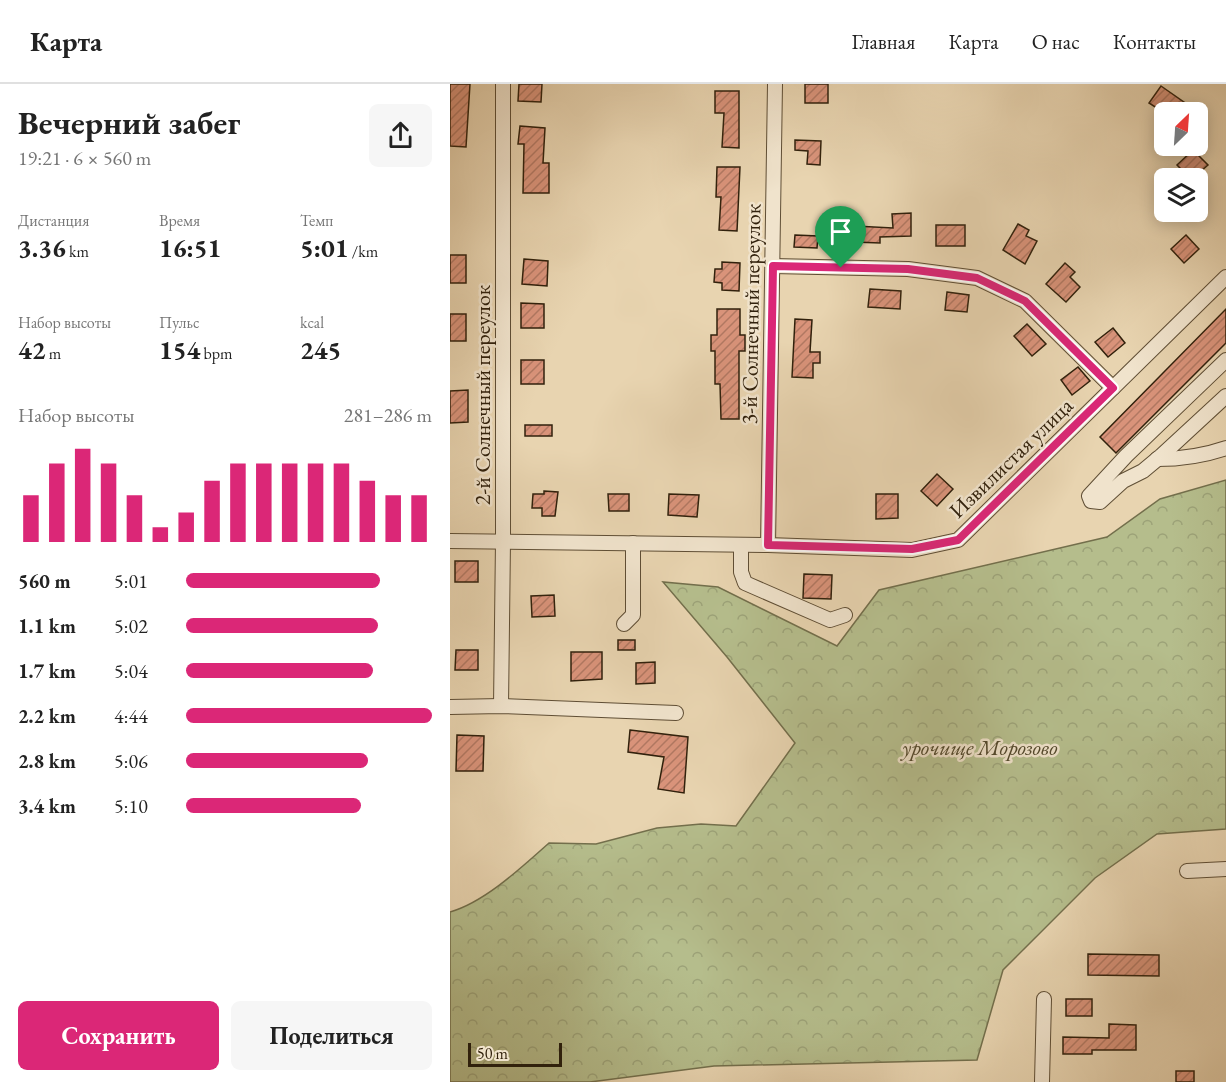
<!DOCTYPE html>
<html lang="ru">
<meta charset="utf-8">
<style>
:root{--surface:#fff;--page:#f6f6f6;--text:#222;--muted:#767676;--line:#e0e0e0;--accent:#db2777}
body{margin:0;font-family:"EB Garamond",serif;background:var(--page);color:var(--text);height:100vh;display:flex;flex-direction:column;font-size:22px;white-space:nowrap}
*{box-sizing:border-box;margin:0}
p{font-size:20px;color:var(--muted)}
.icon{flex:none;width:33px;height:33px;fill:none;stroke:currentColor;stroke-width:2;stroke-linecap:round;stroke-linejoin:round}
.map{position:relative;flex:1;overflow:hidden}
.panel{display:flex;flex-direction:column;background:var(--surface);width:450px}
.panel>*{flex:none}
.needle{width:39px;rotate:25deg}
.tools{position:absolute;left:704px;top:18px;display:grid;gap:12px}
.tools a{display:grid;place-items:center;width:54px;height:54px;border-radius:9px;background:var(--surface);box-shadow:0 3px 15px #0003;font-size:30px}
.scale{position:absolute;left:18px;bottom:15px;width:94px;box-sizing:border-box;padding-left:6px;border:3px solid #31210c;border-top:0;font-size:16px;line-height:21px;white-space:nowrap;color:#31210c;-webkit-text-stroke:4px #f0e3cc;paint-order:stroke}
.pin{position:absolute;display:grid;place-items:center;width:51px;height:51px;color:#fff;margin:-62px -26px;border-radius:50% 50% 50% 0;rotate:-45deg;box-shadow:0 0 6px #0007}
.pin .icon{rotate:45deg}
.round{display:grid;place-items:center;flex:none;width:63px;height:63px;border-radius:9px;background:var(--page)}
.headline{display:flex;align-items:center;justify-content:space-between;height:102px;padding:0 18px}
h1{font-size:33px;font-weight:700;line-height:45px}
.stats{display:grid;grid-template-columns:repeat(3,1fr);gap:9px;height:102px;padding:6px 18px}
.stats div{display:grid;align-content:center}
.stats b{font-size:26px;font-weight:700}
.stats small{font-size:16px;font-weight:400}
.stats p{font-size:16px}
.chart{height:168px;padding:12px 18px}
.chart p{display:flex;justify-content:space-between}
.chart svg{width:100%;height:108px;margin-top:6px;stroke:var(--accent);stroke-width:6}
.cta{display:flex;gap:12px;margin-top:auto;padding:12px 18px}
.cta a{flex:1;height:69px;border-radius:9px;background:var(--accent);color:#fff;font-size:24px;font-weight:700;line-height:69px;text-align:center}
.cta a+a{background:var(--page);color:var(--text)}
ul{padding:0 18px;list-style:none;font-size:20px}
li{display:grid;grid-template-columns:96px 72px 1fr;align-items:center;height:45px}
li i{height:15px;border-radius:8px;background:var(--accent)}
header{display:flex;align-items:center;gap:36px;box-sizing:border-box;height:84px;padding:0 30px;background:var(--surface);border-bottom:2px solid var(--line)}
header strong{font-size:28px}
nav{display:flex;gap:33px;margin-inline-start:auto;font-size:21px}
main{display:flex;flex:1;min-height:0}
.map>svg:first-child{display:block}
.forest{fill:url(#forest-crowns);stroke:#736f4c;stroke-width:1.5}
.building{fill:url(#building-hatch);stroke:#31210c;stroke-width:1.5}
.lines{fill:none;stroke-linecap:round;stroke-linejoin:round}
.minor-casing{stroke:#5f4e35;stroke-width:16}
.minor{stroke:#f0e3cc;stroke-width:14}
.route-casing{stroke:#fff;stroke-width:12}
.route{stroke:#db2777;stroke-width:8}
.labels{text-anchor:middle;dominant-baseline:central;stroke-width:5;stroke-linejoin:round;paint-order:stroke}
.street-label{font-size:22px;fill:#31210c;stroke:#f0e3cc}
.park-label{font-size:22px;font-style:italic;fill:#52482c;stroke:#f0e3cc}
</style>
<header>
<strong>Карта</strong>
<nav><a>Главная</a><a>Карта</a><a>О нас</a><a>Контакты</a></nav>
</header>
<main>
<section class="panel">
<div class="headline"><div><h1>Вечерний забег</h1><p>19:21 · 6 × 560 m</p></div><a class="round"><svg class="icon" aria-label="share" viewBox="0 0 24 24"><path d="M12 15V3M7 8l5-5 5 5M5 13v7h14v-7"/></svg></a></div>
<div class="stats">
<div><p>Дистанция</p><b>3.36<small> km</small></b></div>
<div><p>Время</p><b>16:51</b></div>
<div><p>Темп</p><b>5:01<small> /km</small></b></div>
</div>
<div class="stats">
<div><p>Набор высоты</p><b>42<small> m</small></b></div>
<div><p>Пульс</p><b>154<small> bpm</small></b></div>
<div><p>kcal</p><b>245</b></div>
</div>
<div class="chart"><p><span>Набор высоты</span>281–286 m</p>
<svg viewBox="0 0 160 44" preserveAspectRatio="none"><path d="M5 44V25M15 44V12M25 44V6M35 44V12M45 44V25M55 44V38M65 44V32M75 44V19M85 44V12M95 44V12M105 44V12M115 44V12M125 44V12M135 44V19M145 44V25M155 44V25"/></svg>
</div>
<ul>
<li><b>560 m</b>5:01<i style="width:79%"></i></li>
<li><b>1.1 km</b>5:02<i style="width:78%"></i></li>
<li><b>1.7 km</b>5:04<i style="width:76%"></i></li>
<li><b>2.2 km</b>4:44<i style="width:100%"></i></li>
<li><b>2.8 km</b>5:06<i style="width:74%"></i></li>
<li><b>3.4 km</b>5:10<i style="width:71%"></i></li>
</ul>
<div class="cta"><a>Сохранить</a><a>Поделиться</a></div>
</section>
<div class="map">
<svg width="776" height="998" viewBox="0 0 776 998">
<defs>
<pattern id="forest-crowns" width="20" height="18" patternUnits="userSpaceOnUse" patternTransform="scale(1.5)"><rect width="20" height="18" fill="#b5bd8c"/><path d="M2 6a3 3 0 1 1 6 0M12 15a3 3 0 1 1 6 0" fill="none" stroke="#9ca278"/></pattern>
<pattern id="building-hatch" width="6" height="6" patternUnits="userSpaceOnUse" patternTransform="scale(1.5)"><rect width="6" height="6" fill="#d9937a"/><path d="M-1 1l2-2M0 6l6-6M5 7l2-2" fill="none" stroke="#b17862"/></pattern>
</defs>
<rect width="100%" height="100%" fill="#e8d4b0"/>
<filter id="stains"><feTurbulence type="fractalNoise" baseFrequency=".00333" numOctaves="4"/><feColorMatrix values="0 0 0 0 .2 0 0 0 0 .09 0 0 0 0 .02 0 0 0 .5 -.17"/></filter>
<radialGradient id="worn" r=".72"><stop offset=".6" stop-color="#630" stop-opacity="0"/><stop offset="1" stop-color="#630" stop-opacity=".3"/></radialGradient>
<path class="forest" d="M776 396V745L707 750 645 794 553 886 527 976 264 982 140 998H0V828C35 818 72 783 99 759L146 760 207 744 251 740 286 742 345 659 277 573 213 498 268 503 387 562 429 506 657 453 710 415Z"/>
<g class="building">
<path d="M0 0H20L16 63 0 62Z"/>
<path d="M69 0H92L91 18 68 17Z"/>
<rect x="355" y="0" width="23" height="19"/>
<path d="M711 2 738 21 732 28H713L699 19Z"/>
<path d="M265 7H289V64L272 63 274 29H265Z"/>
<path d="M70 42 95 44 93 79H99V109H73L74 60H68Z"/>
<path d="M345 56 371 57 370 81 357 80 358 67 345 66Z"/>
<path d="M743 66 758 81 743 94H740L727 81Z"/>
<path d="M267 83H290L287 147 269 146 271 113H266Z"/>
<path d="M461 129V152L430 153V159L404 158 405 142 443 144 442 130Z"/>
<path d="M568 140 579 146 576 152 587 157 575 180 553 166Z"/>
<rect x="486" y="141" width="29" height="21"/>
<path d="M345 151 368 152 367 164 344 163Z"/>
<path d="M736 151 749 165 734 179 721 165Z"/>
<rect x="0" y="171" width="16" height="28"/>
<path d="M74 175 98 177 97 202 72 200Z"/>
<path d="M272 178 290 179 289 207 272 206V199L264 198 265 185H272Z"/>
<path d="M615 179 625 188 620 193 630 203 616 218 596 200Z"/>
<path d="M420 205 451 207 450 225 418 223Z"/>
<path d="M497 208 519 211 517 228 495 226Z"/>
<path d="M71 219 94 220V244H71Z"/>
<path d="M267 225H290V251H295V267H289V335H271L270 300H265V267H261V251H267Z"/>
<path d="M776 225V259L666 369 650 353Z"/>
<rect x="0" y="230" width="16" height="27"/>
<path d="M345 235 362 236 360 268H370V279H363V294L342 293Z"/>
<path d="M577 240 596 260 582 272 564 252Z"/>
<path d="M663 244 675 259 658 273 645 258Z"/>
<rect x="71" y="276" width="23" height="24"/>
<path d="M628 283 640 297 622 311 611 296Z"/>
<path d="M18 306V338L0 339V307Z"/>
<rect x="75" y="341" width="27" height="11"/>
<path d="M487 390 503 405 487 422 471 407Z"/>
<path d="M94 407 108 408 105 432H92V424H82L83 410H94Z"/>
<path d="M158 410H179V427H159Z"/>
<path d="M219 410 249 411 247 433 218 431Z"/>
<path d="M426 410H448V434L426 435Z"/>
<rect x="5" y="477" width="23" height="21"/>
<path d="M354 490 382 491 381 515 353 514Z"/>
<path d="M104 511 105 532 82 533 81 512Z"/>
<rect x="168" y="556" width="17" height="10"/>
<path d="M6 566H28V586H5Z"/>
<path d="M121 568H152V595L121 597Z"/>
<path d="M205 578V599L186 600V579Z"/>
<path d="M180 646 238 653 234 709 208 705 214 673 178 668Z"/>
<path d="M7 651 34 652 33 687H6Z"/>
<path d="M638 870 709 871V892L638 891Z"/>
<rect x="616" y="915" width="26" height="17"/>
<path d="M659 940 686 941V966H642V970H613V953L659 954Z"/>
<rect x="726" y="987" width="18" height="11"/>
</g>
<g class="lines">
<g class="minor-casing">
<g id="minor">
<path d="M323 182 458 185 527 194 575 217 663 304"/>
<path d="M776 276 676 372 639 412 641 417 650 418 673 397 693 387 711 372 776 312"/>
<path d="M707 375C731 375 753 372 776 364"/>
<path d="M0 457 318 461 462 466 508 456 776 193"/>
<path d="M318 461 325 0"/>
<path d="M291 462V488L295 499 380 536 395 531"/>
<path d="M174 540 183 531V459"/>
<path d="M51 622 53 457V0"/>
<path d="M0 623 51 622 226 629"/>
<path d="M737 787 776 785"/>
<path d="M592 998 594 915"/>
</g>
</g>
<use href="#minor" class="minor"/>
</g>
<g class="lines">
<g class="route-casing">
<path id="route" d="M323 182 458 185 527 194 575 217 663 304 508 456 462 465 318 461Z"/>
</g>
<use href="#route" class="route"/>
</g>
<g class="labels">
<g class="street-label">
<text transform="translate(301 230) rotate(-89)">3-й Солнечный переулок</text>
<text transform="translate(32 311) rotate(-90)">2-й Солнечный переулок</text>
<text transform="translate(561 374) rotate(-44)">Извилистая улица</text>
</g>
<g class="park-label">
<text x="530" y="663">урочище Морозово</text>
</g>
</g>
<rect width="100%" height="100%" filter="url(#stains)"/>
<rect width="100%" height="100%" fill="url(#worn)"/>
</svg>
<div class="tools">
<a><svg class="needle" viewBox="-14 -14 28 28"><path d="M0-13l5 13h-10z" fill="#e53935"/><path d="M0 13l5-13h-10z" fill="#767676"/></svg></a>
<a><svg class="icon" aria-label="layers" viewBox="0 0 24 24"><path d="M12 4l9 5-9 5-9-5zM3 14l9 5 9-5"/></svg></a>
</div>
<div class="scale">50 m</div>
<div class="pin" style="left:391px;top:184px;background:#1e9e55"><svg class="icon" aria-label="arrive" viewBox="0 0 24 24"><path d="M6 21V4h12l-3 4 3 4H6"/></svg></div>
</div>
</main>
